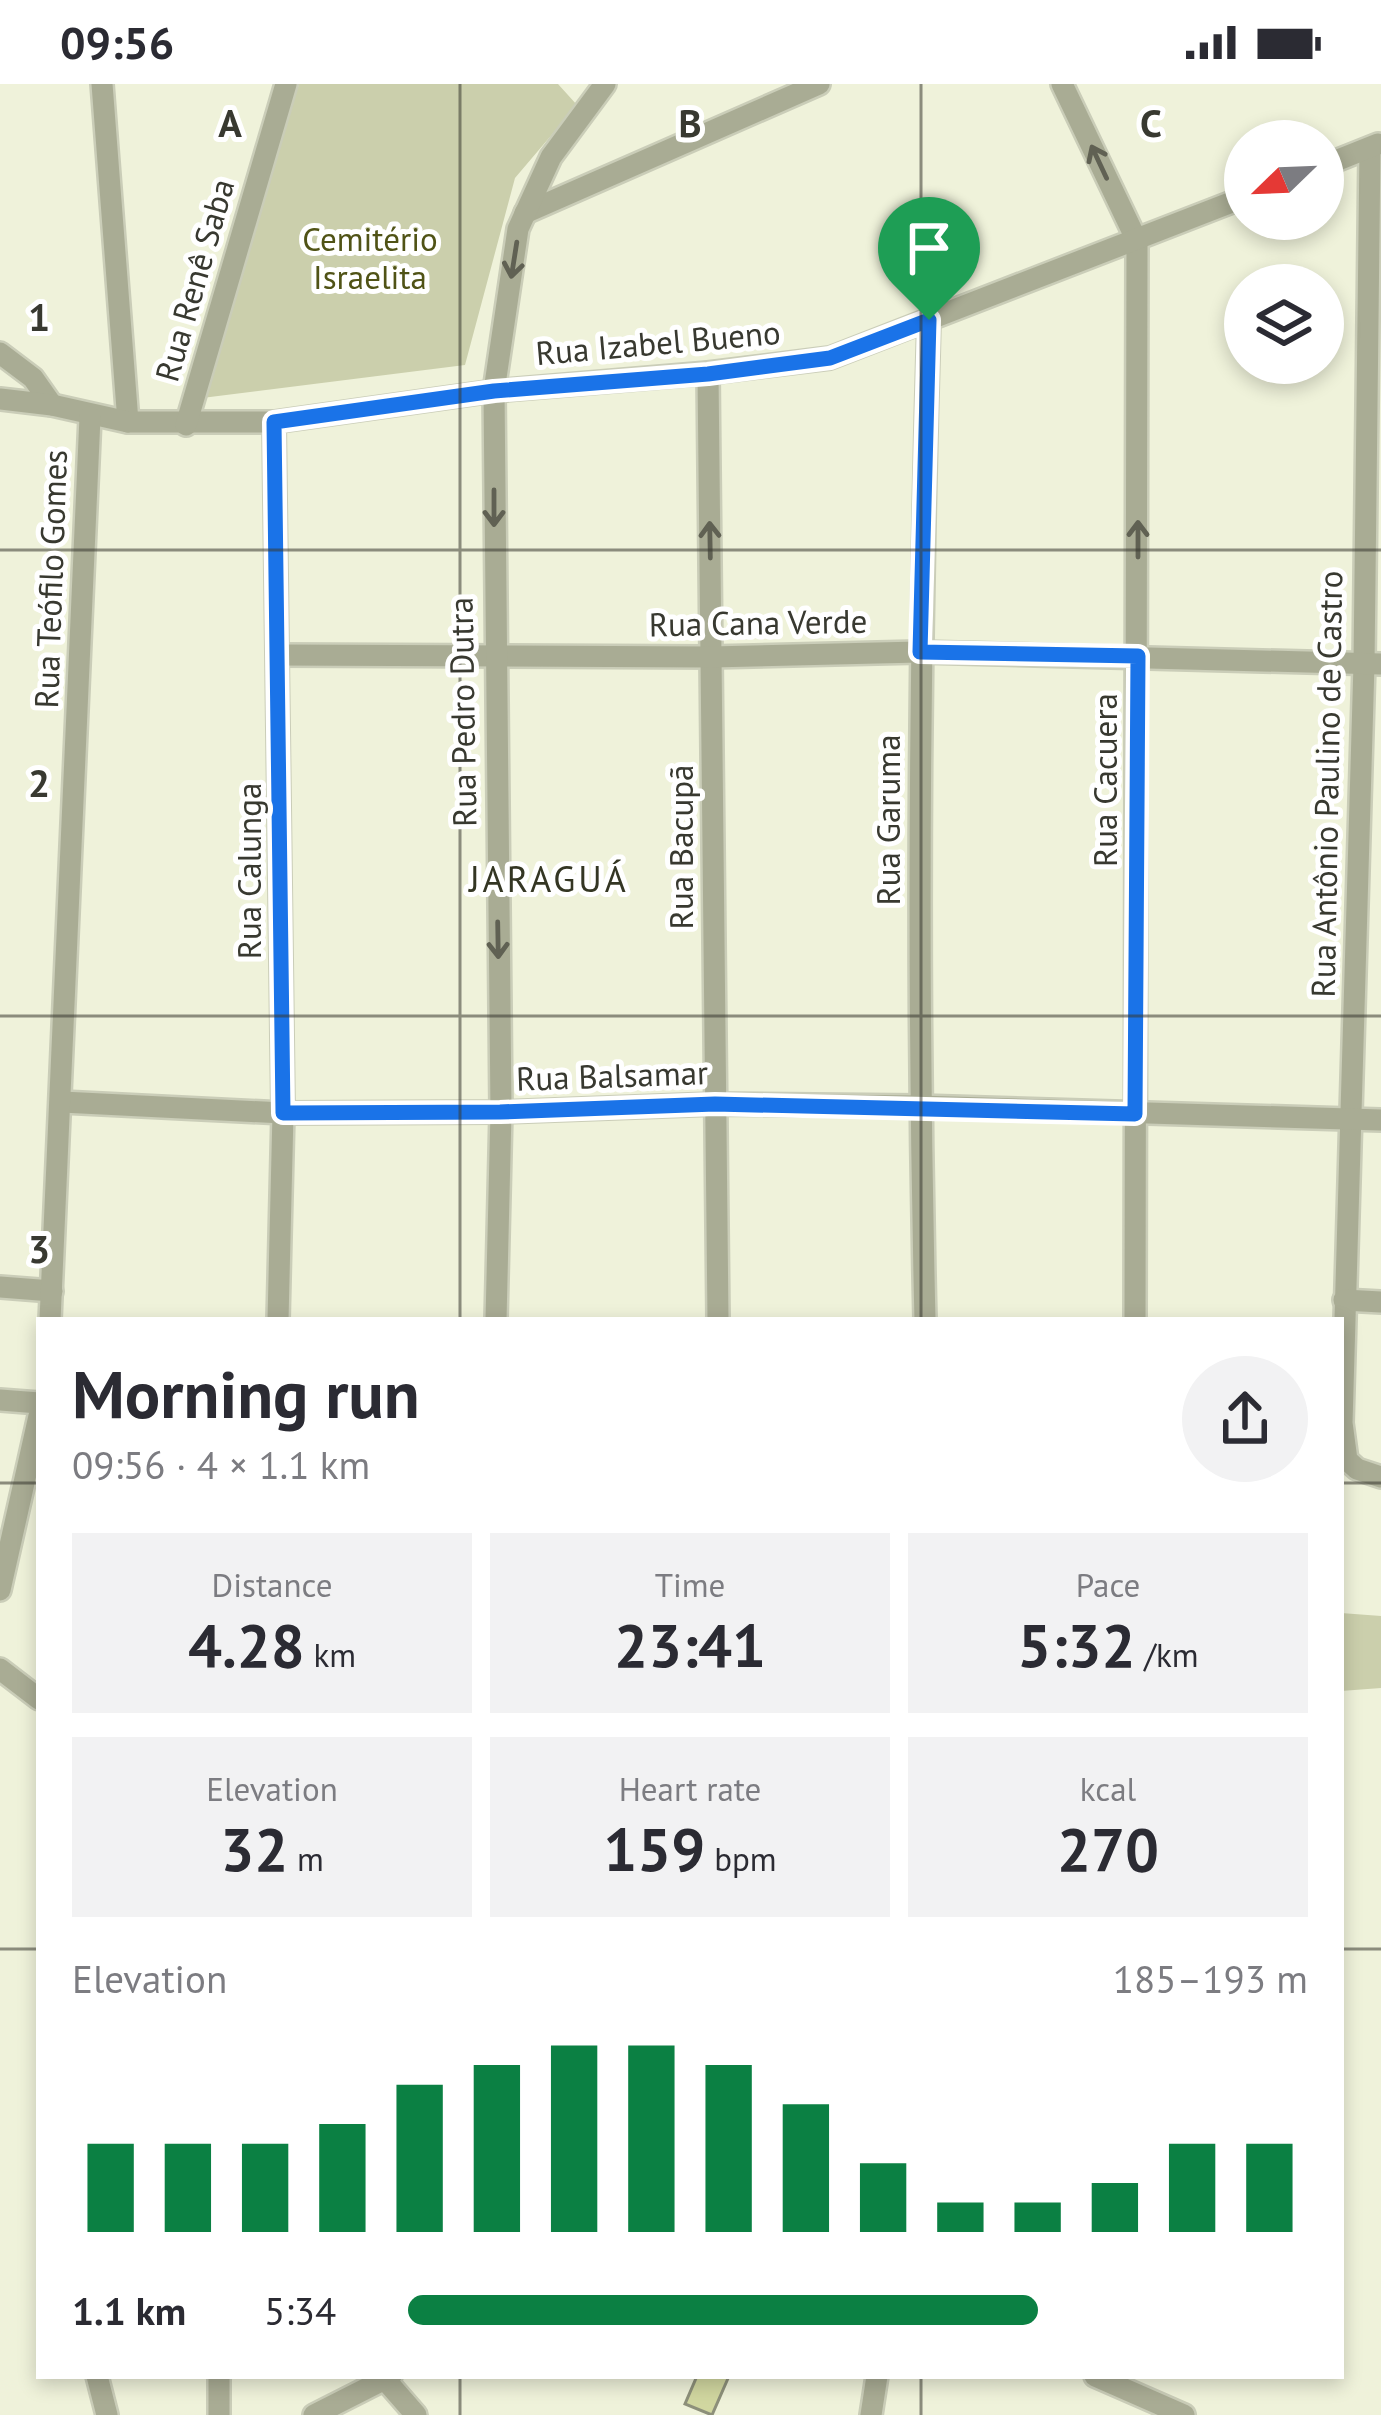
<!DOCTYPE html>
<meta charset="utf-8">
<style>
:root{--surface:#fff;--page:#f2f2f3;--text:#2b2b33;--muted:#7c7c81;--accent:#0b8043}
body{margin:0;font-family:"PT Sans",sans-serif;background:var(--page);color:var(--text);height:100vh;display:flex;flex-direction:column;font-size:45px;white-space:nowrap}
*{box-sizing:border-box;margin:0}
p{font-size:39px;color:var(--muted)}
.icon{flex:none;width:66px;height:66px;fill:none;stroke:currentColor;stroke-width:2;stroke-linecap:round;stroke-linejoin:round}
.map{position:relative;flex:1;overflow:hidden}
.details{position:absolute;left:36px;top:1233px;width:1308px;height:1062px;display:flex;flex-direction:column;background:var(--surface);border-radius:0px;box-shadow:0 6px 18px #0003}
.details>*{flex:none}
.needle{width:78px;rotate:247deg}
.fabs{position:absolute;left:1224px;top:36px;display:grid;gap:24px}
.fabs a{display:grid;place-items:center;width:120px;height:120px;border-radius:50%;background:var(--surface);box-shadow:0 6px 18px #0003;font-size:60px}
.pin{position:absolute;display:grid;place-items:center;width:102px;height:102px;color:#fff;margin:-123px -51px;border-radius:50% 50% 50% 0;rotate:-45deg;box-shadow:0 0 12px #0007}
.pin .icon{rotate:45deg}
.round{display:grid;place-items:center;flex:none;width:126px;height:126px;border-radius:63px;background:var(--page)}
.summary{display:flex;align-items:center;justify-content:space-between;height:204px;padding:0 36px}
h1{font-size:66px;font-weight:800;line-height:90px}
.metrics{display:grid;grid-template-columns:repeat(3,1fr);gap:18px;height:204px;padding:12px 36px}
.metrics div{display:grid;align-content:center;border-radius:0px;background:var(--page);text-align:center}
.metrics b{font-size:60px;font-weight:800}
.metrics small{font-size:33px;font-weight:400}
.metrics p{font-size:33px}
.chart{height:336px;padding:24px 36px}
.chart p{display:flex;justify-content:space-between}
.chart svg{width:100%;height:216px;margin-top:12px;stroke:var(--accent);stroke-width:6}
ul{padding:0 36px;list-style:none;font-size:39px}
li{display:grid;grid-template-columns:192px 144px 1fr;align-items:center;height:90px}
li i{height:30px;border-radius:15px;background:var(--accent)}
.status{display:flex;justify-content:space-between;align-items:center;height:84px;padding:0 60px;background:var(--surface);direction:ltr}
.status svg{height:33px;fill:currentColor}
.map>svg:first-child{display:block}
.green{fill:#cbcfac}
.building{fill:#d1d7a0;stroke:#8d907a;stroke-width:3}
.lines{fill:none;stroke-linecap:round;stroke-linejoin:round}
.minor-casing{stroke:#cacdb8;stroke-width:26}
.minor{stroke:#a9ac94;stroke-width:21}
.oneway{stroke:#606153}
.route-casing{stroke:#fff;stroke-width:24}
.route{stroke:#1a73e8;stroke-width:15}
.grid{fill:none;stroke:#383930;stroke-width:3;stroke-opacity:0.55}
.labels{text-anchor:middle;dominant-baseline:central;stroke-width:10;stroke-linejoin:round;paint-order:stroke}
.park-label{font-size:33px;fill:#505316;stroke:#fff}
.street-label{font-size:33px;fill:#383930;stroke:#fff}
.neighbourhood-label{font-size:36px;letter-spacing:3px;fill:#343623;stroke:#fff}
.grid-label{font-size:39px;text-anchor:middle;font-weight:bold;fill:#383930;stroke:#fff;stroke-width:10;stroke-linejoin:round;paint-order:stroke}
</style>
<div class="status"><b>09:56</b><svg viewBox="0 0 49 12"><path d="M0 12V9h3v3zM5 12V6h3v6zM10 12V3h3v9zM15 12V0h3v12zM26 1h20v11H26zM47 4h2v5h-2z"/></svg></div>
<div class="map">
<svg width="1381" height="2331" viewBox="0 0 1381 2331">
<rect width="100%" height="100%" fill="#eff2da"/>
<g class="green">
<path d="M299 0H558L577 21 515 94 465 281 202 314Z"/>
<path d="M1341 1529 1381 1532V1604L1341 1607Z"/>
</g>
<path class="building" d="M697 2292H729L712 2331 685 2320Z"/>
<g class="lines">
<g class="minor-casing">
<g id="minor">
<path d="M102 0 128 338"/>
<path d="M1062 0 1137 157 1135 1236"/>
<path d="M1370 64 1364 580 1342 1339 1347 1376 1357 1385 1381 1393"/>
<path d="M1323 82 1378 60"/>
<path d="M525 129 819 0"/>
<path d="M0 269 33 294 52 321"/>
<path d="M708 289 718 1236"/>
<path d="M0 315 52 321 128 338H274L494 307 708 289 830 274 1245 113"/>
<path d="M274 338 283 1029 278 1236"/>
<path d="M186 341 286 0"/>
<path d="M279 571 711 573 919 568 1381 580"/>
<path d="M62 1018 283 1029 501 1028 715 1020 920 1022 1381 1036"/>
<path d="M0 1203 52 1207"/>
<path d="M1344 1216 1381 1218"/>
<path d="M50 1236 90 333"/>
<path d="M496 1236 501 1028 494 307 518 145 551 73 605 0"/>
<path d="M925 1236C917 902 919 570 929 236"/>
<path d="M0 1316 39 1319"/>
<path d="M0 1506 39 1332"/>
<path d="M0 1585 39 1615"/>
<path d="M97 2292 107 2331"/>
<path d="M219 2292V2331"/>
<path d="M382 2292 416 2331"/>
<path d="M1095 2292 1184 2331"/>
<path d="M314 2331 391 2292"/>
<path d="M871 2331 877 2292"/>
</g>
</g>
<use href="#minor" class="minor"/>
</g>
<defs><path id="oneway-shaft" d="M-6 0H5M1.5-3L5.5 0L1.5 3" fill="none" stroke-width="1.6" stroke-linecap="round" stroke-linejoin="round" transform="scale(3)"/></defs>
<g class="oneway">
<use href="#oneway-shaft" transform="translate(1099 78) rotate(-115)"/>
<use href="#oneway-shaft" transform="translate(514 176) rotate(99)"/>
<use href="#oneway-shaft" transform="translate(494 424) rotate(90)"/>
<use href="#oneway-shaft" transform="translate(1138 455) rotate(-90)"/>
<use href="#oneway-shaft" transform="translate(710 456) rotate(-91)"/>
<use href="#oneway-shaft" transform="translate(498 856) rotate(89)"/>
</g>
<g class="lines">
<g class="route-casing">
<path id="route" d="M929 236 920 568 1138 572 1135 1030 715 1020 500 1028 283 1029 274 338 494 307 708 290 830 274Z"/>
</g>
<use href="#route" class="route"/>
</g>
<path class="grid" d="M460 0V1236M921 0V1236M0 466H1381M0 932H1381M0 1399H39M1341 1399H1381M0 1865H39M1341 1865H1381M460 2292V2331M921 2292V2331"/>
<g class="labels">
<g class="park-label">
<text x="370" y="154">Cemitério<tspan x="370" dy="38">Israelita</tspan></text>
</g>
<g class="street-label">
<text transform="translate(194 196) rotate(-74)">Rua Renê Saba</text>
<text transform="translate(658 258) rotate(-5)">Rua Izabel Bueno</text>
<text transform="translate(50 495) rotate(-88)">Rua Teófilo Gomes</text>
<text transform="translate(758 538) rotate(-1)">Rua Cana Verde</text>
<text transform="translate(462 628) rotate(-91)">Rua Pedro Dutra</text>
<text transform="translate(1104 696) rotate(-90)">Rua Cacuera</text>
<text transform="translate(1326 700) rotate(-89)">Rua Antônio Paulino de Castro</text>
<text transform="translate(887 736) rotate(-90)">Rua Garuma</text>
<text transform="translate(680 763) rotate(-90)">Rua Bacupã</text>
<text transform="translate(248 787) rotate(-90)">Rua Calunga</text>
<text transform="translate(612 991) rotate(-2)">Rua Balsamar</text>
</g>
<g class="neighbourhood-label">
<text x="549" y="794">JARAGUÁ</text>
</g>
</g>
<g class="grid-label">
<text x="230" y="53">A</text>
<text x="690" y="53">B</text>
<text x="1151" y="53">C</text>
<text x="39" y="247">1</text>
<text x="39" y="713">2</text>
<text x="39" y="1179">3</text>
</g>
</svg>
<div class="fabs">
<a><svg class="needle" viewBox="-14 -14 28 28"><path d="M0-13l5 13h-10z" fill="#e53935"/><path d="M0 13l5-13h-10z" fill="#7c7c81"/></svg></a>
<a><svg class="icon" aria-label="layers" viewBox="0 0 24 24"><path d="M12 4l9 5-9 5-9-5zM3 14l9 5 9-5"/></svg></a>
</div>
<div class="pin" style="left:929px;top:236px;background:#1e9e55"><svg class="icon" aria-label="arrive" viewBox="0 0 24 24"><path d="M6 21V4h12l-3 4 3 4H6"/></svg></div>
<section class="details">
<div class="summary"><div><h1>Morning run</h1><p>09:56 · 4 × 1.1 km</p></div><a class="round"><svg class="icon" aria-label="share" viewBox="0 0 24 24"><path d="M12 15V3M7 8l5-5 5 5M5 13v7h14v-7"/></svg></a></div>
<div class="metrics">
<div><p>Distance</p><b>4.28<small> km</small></b></div>
<div><p>Time</p><b>23:41</b></div>
<div><p>Pace</p><b>5:32<small> /km</small></b></div>
</div>
<div class="metrics">
<div><p>Elevation</p><b>32<small> m</small></b></div>
<div><p>Heart rate</p><b>159<small> bpm</small></b></div>
<div><p>kcal</p><b>270</b></div>
</div>
<div class="chart"><p><span>Elevation</span>185–193 m</p>
<svg viewBox="0 0 160 44" preserveAspectRatio="none"><path d="M5 44V26M15 44V26M25 44V26M35 44V22M45 44V14M55 44V10M65 44V6M75 44V6M85 44V10M95 44V18M105 44V30M115 44V38M125 44V38M135 44V34M145 44V26M155 44V26"/></svg>
</div>
<ul>
<li><b>1.1 km</b>5:34<i style="width:70%"></i></li>
</ul>
</section>
</div>
